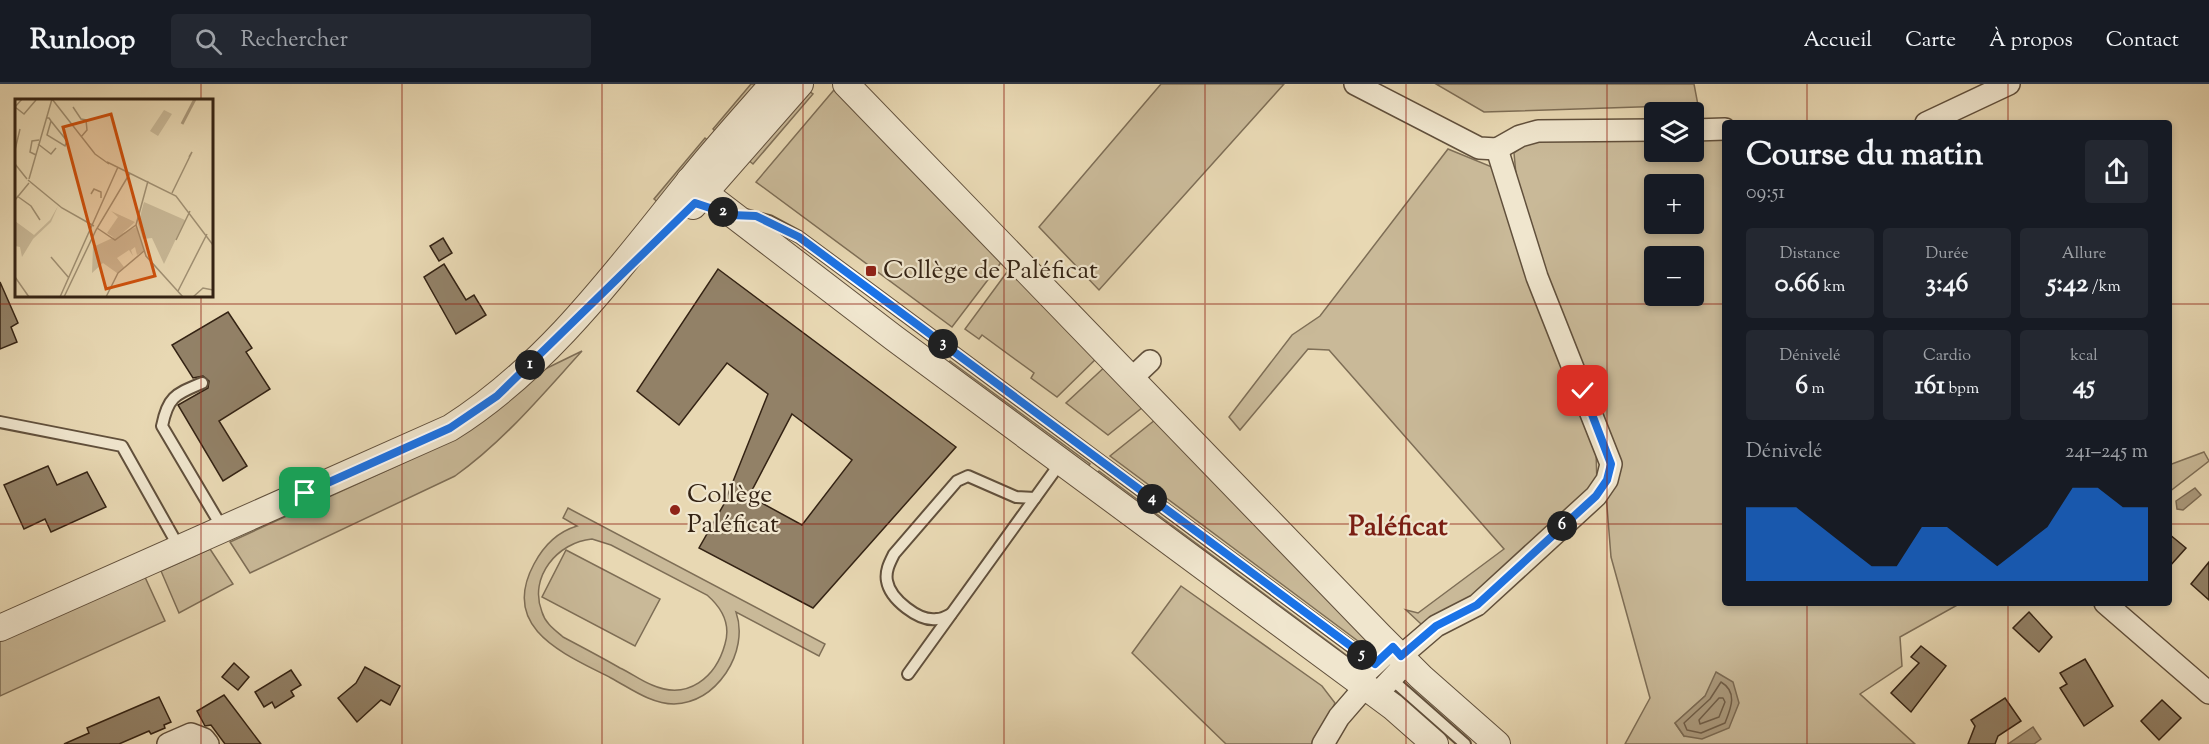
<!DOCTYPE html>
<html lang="fr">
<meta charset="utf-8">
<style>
:root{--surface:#171b24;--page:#242831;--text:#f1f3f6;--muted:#9ea1a6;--line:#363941;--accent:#1a73e8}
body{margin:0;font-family:"Sorts Mill Goudy",serif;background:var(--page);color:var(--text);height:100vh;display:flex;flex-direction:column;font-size:22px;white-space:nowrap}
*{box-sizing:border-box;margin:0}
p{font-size:20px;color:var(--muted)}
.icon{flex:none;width:33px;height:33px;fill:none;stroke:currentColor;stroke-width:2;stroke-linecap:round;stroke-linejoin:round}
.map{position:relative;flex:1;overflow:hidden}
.sheet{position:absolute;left:1722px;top:36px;width:450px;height:486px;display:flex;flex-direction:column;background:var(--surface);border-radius:6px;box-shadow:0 3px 9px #0003}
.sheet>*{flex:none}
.controls{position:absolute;left:1644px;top:18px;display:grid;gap:12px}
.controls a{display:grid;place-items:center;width:60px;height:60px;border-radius:6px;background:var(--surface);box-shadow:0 3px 9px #0003;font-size:30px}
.pin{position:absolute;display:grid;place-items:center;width:51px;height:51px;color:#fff;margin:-26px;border-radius:12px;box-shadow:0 3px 9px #0006}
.km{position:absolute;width:30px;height:30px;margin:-15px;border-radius:50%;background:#222;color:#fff;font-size:16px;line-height:30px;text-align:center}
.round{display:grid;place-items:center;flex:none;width:63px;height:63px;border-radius:6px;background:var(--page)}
.headline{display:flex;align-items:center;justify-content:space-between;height:102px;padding:0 24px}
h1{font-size:33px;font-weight:700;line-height:45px}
.figures{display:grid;grid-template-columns:repeat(3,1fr);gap:9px;height:102px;padding:6px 24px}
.figures div{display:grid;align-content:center;border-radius:6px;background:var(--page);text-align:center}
.figures b{font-size:26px;font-weight:700}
.figures small{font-size:16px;font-weight:400}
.figures p{font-size:16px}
.chart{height:168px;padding:12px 24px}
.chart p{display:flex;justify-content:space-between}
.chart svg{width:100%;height:108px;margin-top:6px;fill:var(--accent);opacity:.7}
header{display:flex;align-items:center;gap:36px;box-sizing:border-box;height:84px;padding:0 30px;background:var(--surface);border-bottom:2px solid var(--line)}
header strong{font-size:28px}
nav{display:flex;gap:33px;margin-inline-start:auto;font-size:21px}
.search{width:420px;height:54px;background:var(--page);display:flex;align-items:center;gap:15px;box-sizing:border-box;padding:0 21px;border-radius:6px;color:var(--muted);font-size:22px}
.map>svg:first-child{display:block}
.green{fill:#c9b998;stroke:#7e6e56;stroke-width:1.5;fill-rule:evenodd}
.water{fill:#ab9a7d;stroke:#7b6a53;stroke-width:1.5}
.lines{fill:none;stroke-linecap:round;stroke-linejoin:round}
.shore{stroke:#705e48;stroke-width:1.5}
.building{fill:#928167;stroke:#342314;stroke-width:1.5;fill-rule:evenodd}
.service-casing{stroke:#61503c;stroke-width:14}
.minor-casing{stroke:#61503c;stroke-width:24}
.tertiary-casing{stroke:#61503c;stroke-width:28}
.service{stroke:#f0e6ce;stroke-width:10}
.minor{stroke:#f0e6ce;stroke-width:21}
.tertiary{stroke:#f0e6ce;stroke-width:26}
.route-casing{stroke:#fff;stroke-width:12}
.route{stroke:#1a73e8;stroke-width:8}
.grid{fill:none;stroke:#8f2418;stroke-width:1.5;stroke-opacity:0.55}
.poi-dot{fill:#8f2418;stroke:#f0e6ce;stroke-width:2}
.labels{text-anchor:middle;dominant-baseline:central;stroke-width:4.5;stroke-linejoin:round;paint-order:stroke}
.poi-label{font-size:26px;fill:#342314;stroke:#f0e6ce;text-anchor:start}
.quarter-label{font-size:28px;font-weight:bold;fill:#7a1f14;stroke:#f0e6ce}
.inset-river{fill:none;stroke:#ab9a7d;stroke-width:3}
.inset-road{fill:none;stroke:#a09073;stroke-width:1.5}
.view{fill:#cd510d;fill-opacity:0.15;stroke:#cd510d;stroke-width:3}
.inset-edge{fill:none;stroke:#342314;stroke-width:3}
</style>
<header>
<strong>Runloop</strong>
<div class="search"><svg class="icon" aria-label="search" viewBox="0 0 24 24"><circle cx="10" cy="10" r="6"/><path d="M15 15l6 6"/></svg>Rechercher</div>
<nav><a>Accueil</a><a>Carte</a><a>À propos</a><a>Contact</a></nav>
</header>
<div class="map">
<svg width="2209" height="660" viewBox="0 0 2209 660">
<rect width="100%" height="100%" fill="#e8d8b3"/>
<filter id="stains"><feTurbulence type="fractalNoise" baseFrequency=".00333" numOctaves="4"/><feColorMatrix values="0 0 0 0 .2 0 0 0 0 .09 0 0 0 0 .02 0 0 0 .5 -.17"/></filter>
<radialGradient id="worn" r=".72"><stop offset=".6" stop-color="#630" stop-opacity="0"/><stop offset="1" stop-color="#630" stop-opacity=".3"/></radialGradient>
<g class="green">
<path d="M751 0H762L719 51 713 45Z"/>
<path d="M839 0 1006 172 952 243 756 98Z"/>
<path d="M1161 0H1284L1099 206 1039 143Z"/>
<path d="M1436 0H1694L1698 21 1484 28Z"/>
<path d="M806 5 813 10 753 80 747 75Z"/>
<path d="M1694 53H1725V519H1961L1900 553 1902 582 1860 610 1915 660H1625L1650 614 1611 473 1606 410 1618 382C1579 285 1521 173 1514 69L1531 57 1654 54V68H1694ZM1654 100H1694V140H1654ZM1654 172H1694V212H1654ZM1705 612 1684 652 1675 639Z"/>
<path d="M705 54 711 59 660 120 654 115Z"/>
<path d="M1448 65 1492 83 1556 270 1596 367 1597 401 1460 525 1421 540 1406 526 1418 529 1504 465 1329 266 1308 265 1240 346 1229 333 1292 251 1320 232Z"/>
<path d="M1013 180 1101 270 1057 313 1031 294 1034 289 982 251 979 255 965 245Z"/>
<path d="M582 267C542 311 504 357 455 392L250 489 230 458 403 379 543 286Z"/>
<path d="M950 277 1090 380 1084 388 944 284Z"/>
<path d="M1109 279 1148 319 1108 351 1066 319Z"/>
<path d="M1160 332 1371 552 1362 560 1110 372Z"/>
<path d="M2204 368 2209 377 2169 408V381Z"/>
<path d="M1099 387 1349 573 1342 579 1093 395Z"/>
<path d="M568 424 825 560 819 572 736 528C743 548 738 571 726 589 713 608 697 619 674 620 651 620 630 604 611 594 565 570 499 545 534 480 544 461 557 448 577 442L563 434ZM592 455 611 461 707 511C722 524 731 540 725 560 716 593 688 617 652 601 641 597 631 589 620 584 601 573 582 563 563 553 555 546 545 539 542 528 528 493 558 458 592 455Z"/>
<path d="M210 465 233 500 179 529 161 487Z"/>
<path d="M566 466 660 515 635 562 542 513Z"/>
<path d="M144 491 165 537 0 612V557Z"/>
<path d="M1181 502 1322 602 1335 619 1314 660H1226L1132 569Z"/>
</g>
<g class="water">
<path d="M2195 404 2201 411 2183 426 2177 425 2176 417Z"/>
<path d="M1716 588 1733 598 1739 619 1729 644 1702 655 1684 652 1675 639 1705 612Z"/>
<path d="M2033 643 2041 655 2034 660H2008Z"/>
</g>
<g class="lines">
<g class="shore">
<path d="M1721 598C1738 608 1731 624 1725 639L1701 649 1687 646 1684 639 1710 615Z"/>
<path d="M1719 614H1723L1725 618 1719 633 1700 640 1699 636Z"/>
</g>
</g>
<g class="building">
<path d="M443 154 452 169 439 177 430 162Z"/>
<path d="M444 180 466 216 474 211 486 231 456 250 424 193Z"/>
<path d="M718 185 956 363 813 524 699 464 724 420 768 310 727 279 679 341 637 307ZM792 330 852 376 802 441 749 412Z"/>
<path d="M0 198 18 239 11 243 17 258 0 265Z"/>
<path d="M228 228 252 264 246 268 270 305 219 337 247 382 223 397 178 321 208 304 209 297 203 292 193 294 172 261Z"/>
<path d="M48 382 57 401 87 388 106 423 51 448 45 435 24 445 4 401Z"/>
<path d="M2169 450 2186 464 2169 483Z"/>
<path d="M2209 478V516L2191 500Z"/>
<path d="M2029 528 2052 553 2039 568 2013 544Z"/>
<path d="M1921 562 1946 582 1911 628 1891 609 1919 579 1911 573Z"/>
<path d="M2085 575 2113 622 2084 642 2060 604 2067 600 2060 589Z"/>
<path d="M234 579 249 593 238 606 222 593Z"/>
<path d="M365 583 400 602 390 621 381 616 357 638 338 614 356 599Z"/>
<path d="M291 586 301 601 291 607 294 612 275 624 272 618 264 623 255 608Z"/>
<path d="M224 611 261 660H225L211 641 205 642 197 627Z"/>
<path d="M159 613 171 638 164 641 165 644 151 650 149 647 119 660H64L89 649 87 644Z"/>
<path d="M2005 614 2021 637 1998 652 1995 660H1968L1975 642 1971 636Z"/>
<path d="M2162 616 2181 634 2159 656 2141 637Z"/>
</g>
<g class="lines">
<g class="service-casing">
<g id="service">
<path d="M742 130 769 137 799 153 1377 582"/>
<path d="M202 299C176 310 168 312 162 342L223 445"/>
<path d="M0 338 122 362 180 465"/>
<path d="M951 530C947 532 942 535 937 535 919 538 890 515 887 497 885 487 890 478 894 470L957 397 968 392 1016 413 1035 414"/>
<path d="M908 590 1061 378"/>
<path d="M1389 593 1465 660"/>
</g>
</g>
<g class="minor-casing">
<g id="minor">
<path d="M1355 0 1479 64 1497 65"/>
<path d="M1926 39 2009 0"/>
<path d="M1694 46 1725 45"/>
<path d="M1497 65 1520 52 1538 47 1654 46"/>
<path d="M1131 295 1150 277"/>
<path d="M2105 519 2209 609"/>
<path d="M1401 572 1436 542 1477 521 1596 412 1607 396 1611 380 1537 193 1497 65"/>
<path d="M1357 597 1393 563"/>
<path d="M1376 611 1407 578"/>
<path d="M168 660 191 650 204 655 208 660"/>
<path d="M1323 660 1339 633 1365 603"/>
</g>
</g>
<g class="tertiary-casing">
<g id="tertiary">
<path d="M846 0 1380 552 1421 593 1497 660"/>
<path d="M689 97 894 254 1393 623 1435 660"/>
<path d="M693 122 800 0"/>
<path d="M0 544 450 344C547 283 616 188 687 100 714 66 744 33 773 0"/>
</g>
</g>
<use href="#service" class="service"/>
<use href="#minor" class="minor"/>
<use href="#tertiary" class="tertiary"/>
</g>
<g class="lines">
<g class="route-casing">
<path id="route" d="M305 409 450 344 497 312 695 119 731 131 756 132 799 153 1375 580 1393 563 1401 572 1436 542 1477 521 1596 412 1607 396 1611 380 1583 307"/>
</g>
<use href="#route" class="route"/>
</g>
<path class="grid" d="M201 0V16M402 0V660M602 0V660M803 0V660M1004 0V660M1205 0V660M1406 0V660M1607 0V660M1807 0V39M2008 0V39M201 212V660M0 220H1725M2169 220H2209M0 440H1725M2169 440H2209M1807 519V660M2008 519V660"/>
<g class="poi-dot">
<rect x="865" y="181" width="12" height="12" rx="3"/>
<circle cx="675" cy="426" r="6"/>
</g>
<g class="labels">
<g class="poi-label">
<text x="883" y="187">Collège de Paléficat</text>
<text x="687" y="411">Collège<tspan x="687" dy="30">Paléficat</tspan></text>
</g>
<g class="quarter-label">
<text x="1398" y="444">Paléficat</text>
</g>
</g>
<g transform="translate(15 15)">
<rect width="198" height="198" fill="#e8d8b3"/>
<path d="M149 11 157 15 143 37 135 32ZM129 103 170 121 149 165 137 139 128 140 123 125ZM43 107 36 123 18 140 7 158 5 148 0 147V122L19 136 35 121ZM96 112 120 123 101 140 92 134 103 118ZM121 128 129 152 122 156 120 148 116 151 118 157 114 151 102 159 109 168 102 174 88 164 77 174 78 148Z" fill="#c9b998"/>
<path class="inset-river" d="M167 25 180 0"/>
<path class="inset-road" d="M7 0 0 8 9 15 21 1M37 0 80 55 94 65M58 8 66 20 71 21 72 31 66 38M31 19H34L36 22 52 42 50 47 32 36 36 22M23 45 36 55 41 49M0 51 5 30M21 56 15 53 17 42 24 41M92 63 161 97 198 146M0 65 12 80M14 80 37 0M13 81 47 109 79 127M157 94 177 53 174 58M76 95 79 90 86 93V99M2 97 16 107 25 121M0 101 14 84M121 126 131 157 168 198M121 126 133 82M82 129 100 141 121 126M161 141 175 112M36 158 54 179M0 178 14 198M163 192 192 135M45 198 103 68M49 198 81 131 115 74M91 198 103 174 129 152M178 198 188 189 198 191"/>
<path class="view" d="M96 15 140 177 91 190 48 28Z"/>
<rect width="198" height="198" class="inset-edge"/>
</g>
<rect width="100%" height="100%" filter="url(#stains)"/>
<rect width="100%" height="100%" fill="url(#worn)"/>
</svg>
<div class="controls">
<a><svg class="icon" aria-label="layers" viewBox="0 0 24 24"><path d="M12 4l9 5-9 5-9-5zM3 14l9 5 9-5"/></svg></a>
<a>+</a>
<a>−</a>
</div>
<div class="pin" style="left:305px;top:409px;background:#1e9e55"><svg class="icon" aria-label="arrive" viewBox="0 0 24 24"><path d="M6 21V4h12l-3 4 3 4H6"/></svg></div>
<div class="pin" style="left:1583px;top:307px;background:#d93025"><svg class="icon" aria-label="check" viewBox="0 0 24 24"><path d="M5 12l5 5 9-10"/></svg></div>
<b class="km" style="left:530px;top:281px">1</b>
<b class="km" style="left:723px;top:128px">2</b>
<b class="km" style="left:943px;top:260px">3</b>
<b class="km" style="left:1152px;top:415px">4</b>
<b class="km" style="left:1362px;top:571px">5</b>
<b class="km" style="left:1562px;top:442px">6</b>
<section class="sheet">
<div class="headline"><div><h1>Course du matin</h1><p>09:51</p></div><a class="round"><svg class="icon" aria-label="share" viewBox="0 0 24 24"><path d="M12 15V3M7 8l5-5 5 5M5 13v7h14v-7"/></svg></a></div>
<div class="figures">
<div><p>Distance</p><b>0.66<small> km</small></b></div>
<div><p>Durée</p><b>3:46</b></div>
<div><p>Allure</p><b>5:42<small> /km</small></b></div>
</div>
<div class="figures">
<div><p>Dénivelé</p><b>6<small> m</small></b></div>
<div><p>Cardio</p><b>161<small> bpm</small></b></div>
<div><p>kcal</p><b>45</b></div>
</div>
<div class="chart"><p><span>Dénivelé</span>241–245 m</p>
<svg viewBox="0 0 160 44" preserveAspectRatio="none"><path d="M0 44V14L10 14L20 14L30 22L40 30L50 38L60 38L70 22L80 22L90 30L100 38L110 30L120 22L130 6L140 6L150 14L160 14V44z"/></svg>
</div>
</section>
</div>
